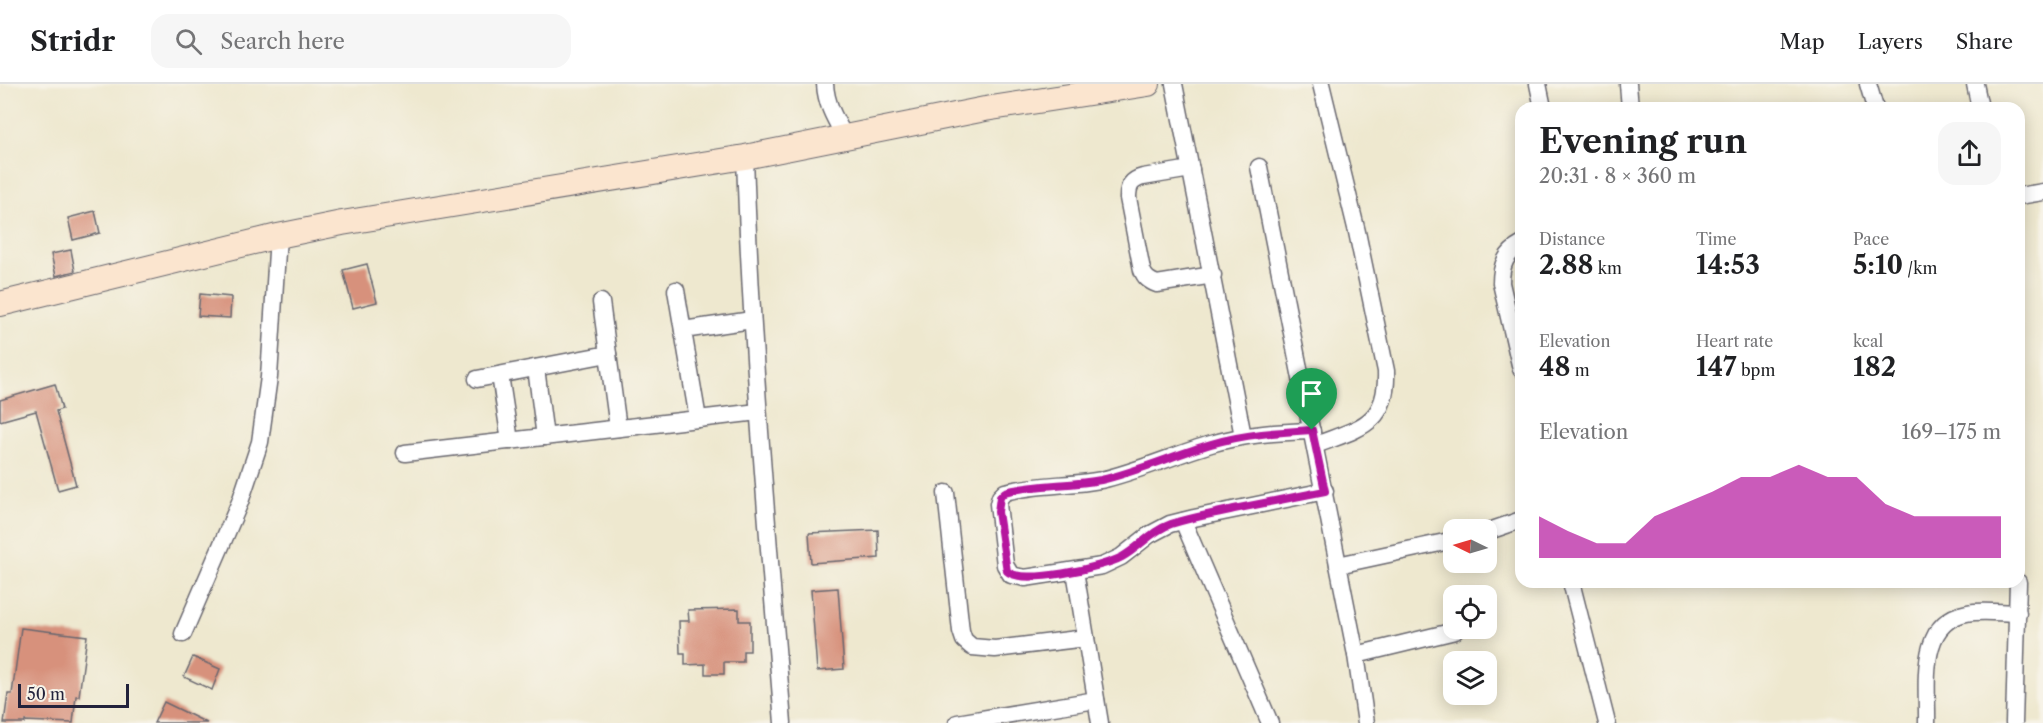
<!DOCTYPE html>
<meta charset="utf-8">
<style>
:root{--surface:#fff;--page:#f6f6f6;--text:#202124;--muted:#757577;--line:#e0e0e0;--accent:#b5179e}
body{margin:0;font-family:"Libre Caslon Text",serif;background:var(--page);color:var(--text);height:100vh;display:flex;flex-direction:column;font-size:22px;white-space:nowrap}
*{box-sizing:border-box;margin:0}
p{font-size:20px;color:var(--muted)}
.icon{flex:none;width:33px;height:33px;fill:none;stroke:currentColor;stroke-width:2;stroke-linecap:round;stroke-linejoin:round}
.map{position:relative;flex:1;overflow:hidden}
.sheet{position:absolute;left:1515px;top:18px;width:510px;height:486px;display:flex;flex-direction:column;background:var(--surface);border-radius:18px;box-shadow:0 3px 15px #0003}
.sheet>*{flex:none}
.needle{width:39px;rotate:275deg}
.controls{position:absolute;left:1443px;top:435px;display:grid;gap:12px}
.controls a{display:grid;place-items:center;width:54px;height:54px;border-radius:12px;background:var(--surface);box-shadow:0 3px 15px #0003;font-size:30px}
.scale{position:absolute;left:18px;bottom:15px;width:111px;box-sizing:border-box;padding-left:6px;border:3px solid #22223b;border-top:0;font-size:16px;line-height:21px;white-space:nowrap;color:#22223b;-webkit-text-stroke:4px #f7f3e8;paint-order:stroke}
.pin{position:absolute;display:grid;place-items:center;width:51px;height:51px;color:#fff;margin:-62px -26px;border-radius:50% 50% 50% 0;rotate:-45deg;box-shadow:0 0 6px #0007}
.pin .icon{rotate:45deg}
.round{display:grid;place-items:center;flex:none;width:63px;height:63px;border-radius:18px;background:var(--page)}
.overview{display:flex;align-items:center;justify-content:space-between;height:102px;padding:0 24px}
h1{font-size:33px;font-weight:700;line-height:45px}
.figures{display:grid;grid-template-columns:repeat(3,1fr);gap:9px;height:102px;padding:6px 24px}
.figures div{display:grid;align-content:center}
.figures b{font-size:26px;font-weight:700}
.figures small{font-size:16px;font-weight:400}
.figures p{font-size:16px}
.chart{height:168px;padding:12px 24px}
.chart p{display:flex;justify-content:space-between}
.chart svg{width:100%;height:108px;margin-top:6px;fill:var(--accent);opacity:.7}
header{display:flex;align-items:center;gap:36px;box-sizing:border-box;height:84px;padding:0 30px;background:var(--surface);border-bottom:2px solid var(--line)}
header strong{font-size:28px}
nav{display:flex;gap:33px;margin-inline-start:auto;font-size:21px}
.search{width:420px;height:54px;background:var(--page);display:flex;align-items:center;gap:15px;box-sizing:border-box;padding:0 21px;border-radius:18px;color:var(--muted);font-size:22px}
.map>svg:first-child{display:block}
.building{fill:#d7917c}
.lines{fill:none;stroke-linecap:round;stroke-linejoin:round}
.street-casing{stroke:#69676f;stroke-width:19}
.secondary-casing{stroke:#69676f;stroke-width:26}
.street{stroke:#fff;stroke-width:16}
.secondary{stroke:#fbe5cf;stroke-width:24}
.route-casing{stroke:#fff;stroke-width:12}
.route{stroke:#b5179e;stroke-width:8}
</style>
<header>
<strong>Stridr</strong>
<div class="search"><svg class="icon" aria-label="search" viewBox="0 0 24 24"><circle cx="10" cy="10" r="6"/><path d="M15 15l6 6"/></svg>Search here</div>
<nav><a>Map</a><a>Layers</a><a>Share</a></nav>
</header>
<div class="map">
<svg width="2043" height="639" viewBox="0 0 2043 639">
<rect width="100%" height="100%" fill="#f7f3e8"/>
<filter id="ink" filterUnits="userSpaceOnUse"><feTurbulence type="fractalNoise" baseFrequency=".0167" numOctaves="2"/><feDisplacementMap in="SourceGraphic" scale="12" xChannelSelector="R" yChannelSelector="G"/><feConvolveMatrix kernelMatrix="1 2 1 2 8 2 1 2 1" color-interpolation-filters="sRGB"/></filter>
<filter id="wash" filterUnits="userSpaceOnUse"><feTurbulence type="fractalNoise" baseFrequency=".008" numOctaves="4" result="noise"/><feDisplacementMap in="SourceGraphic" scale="24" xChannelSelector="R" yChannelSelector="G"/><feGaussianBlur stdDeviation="1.35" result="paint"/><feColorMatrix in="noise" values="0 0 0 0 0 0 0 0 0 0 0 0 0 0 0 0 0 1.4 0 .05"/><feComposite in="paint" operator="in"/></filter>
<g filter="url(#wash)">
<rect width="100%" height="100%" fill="#eee8cf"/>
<g id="blocks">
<g class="building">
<path d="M95 127 100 149 73 156 68 134Z"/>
<path d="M71 166 75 187 56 192 51 170Z"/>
<path d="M367 180 377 218 353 224 343 186Z"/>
<path d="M200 210 231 213 230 234 198 232Z"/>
<path d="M55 300 62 325 56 327 76 401 58 406 36 327 0 337V316Z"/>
<path d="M878 446 879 474 811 479 809 449Z"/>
<path d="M838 504 844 585 817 587 811 506Z"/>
<path d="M739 525V537H750V567H743V578H724V590H705V580L685 581V569H680L679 537H689L688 526Z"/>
<path d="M21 544 87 552 79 612H76L73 639 25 637V639H4L8 610H12Z"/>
<path d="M193 573 220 585 212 606 184 593Z"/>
<path d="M164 618 207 639H154Z"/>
</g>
</g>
</g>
<g filter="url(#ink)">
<use href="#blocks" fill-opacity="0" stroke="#69676f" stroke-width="1.5"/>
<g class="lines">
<g class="street-casing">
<g id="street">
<path d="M825 0C826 20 835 35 845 53"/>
<path d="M1174 0 1243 352"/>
<path d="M1538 0 1543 24"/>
<path d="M1628 0 1630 24"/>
<path d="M1868 0 1875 24"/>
<path d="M1975 0 1980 24"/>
<path d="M745 73C751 262 768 451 783 639"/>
<path d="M1259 83 1356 571 1366 639"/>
<path d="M1191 85 1143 93C1131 96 1128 102 1128 114L1142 186C1145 194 1149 197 1157 200L1213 191"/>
<path d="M2019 112 2043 108"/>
<path d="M1521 161C1506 169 1501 181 1501 199L1521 285"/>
<path d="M676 206 698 335"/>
<path d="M601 218 618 344"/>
<path d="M683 246 752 236"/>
<path d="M536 284 545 353"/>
<path d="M500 291 510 357"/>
<path d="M477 295 608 270"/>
<path d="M1312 347C1278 348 1245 350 1211 360 1174 371 1139 387 1101 396 1070 402 1036 400 1005 408L1000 413 998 420 1005 481 1011 491 1025 494 1102 482 1121 473 1149 451 1170 440 1194 434 1325 407"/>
<path d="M1316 361C1359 344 1388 341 1386 287L1357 148 1321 0"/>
<path d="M405 369 758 328"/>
<path d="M946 409 961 547 964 556 972 563 995 565 1086 554"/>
<path d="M1183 437 1270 639"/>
<path d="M1486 448 1521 436"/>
<path d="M1338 481 1454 456"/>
<path d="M1075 487 1100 639"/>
<path d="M1571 498 1607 639"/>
<path d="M183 550 240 418 260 358 269 293 278 152"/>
<path d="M1356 571 1455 547"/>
<path d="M957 639 1096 616"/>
<path d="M1927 639C1928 601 1917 538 1967 529 1983 526 2001 529 2018 529"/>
<path d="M2014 639 2018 498"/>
</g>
</g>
<g class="secondary-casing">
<path id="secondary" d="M0 220 278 152 342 139 745 73 985 25 1148 0"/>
</g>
<use href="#street" class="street"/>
<use href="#secondary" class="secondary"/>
</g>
</g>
<g class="lines" filter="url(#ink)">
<g class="route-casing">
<path id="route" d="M1312 346 1325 407C1295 413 1264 419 1234 425 1213 430 1192 433 1171 440 1151 447 1140 463 1122 473 1104 483 1021 502 1007 487L998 428 1000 413 1005 408C1036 400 1070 402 1101 396 1139 387 1174 371 1211 360 1245 350 1278 348 1312 346Z"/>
</g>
<use href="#route" class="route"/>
</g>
</svg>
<div class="controls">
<a><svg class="needle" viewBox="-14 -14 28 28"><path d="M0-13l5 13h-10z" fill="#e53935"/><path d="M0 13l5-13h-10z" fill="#757577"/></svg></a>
<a><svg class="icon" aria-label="locate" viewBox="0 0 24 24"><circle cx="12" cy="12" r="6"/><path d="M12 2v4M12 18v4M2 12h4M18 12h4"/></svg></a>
<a><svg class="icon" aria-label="layers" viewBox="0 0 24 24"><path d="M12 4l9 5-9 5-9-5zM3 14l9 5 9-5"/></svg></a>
</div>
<div class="scale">50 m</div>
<div class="pin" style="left:1312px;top:346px;background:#1e9e55"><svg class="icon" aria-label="arrive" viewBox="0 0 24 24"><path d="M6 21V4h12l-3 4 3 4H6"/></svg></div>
<section class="sheet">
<div class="overview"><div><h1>Evening run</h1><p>20:31 · 8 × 360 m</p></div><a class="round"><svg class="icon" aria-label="share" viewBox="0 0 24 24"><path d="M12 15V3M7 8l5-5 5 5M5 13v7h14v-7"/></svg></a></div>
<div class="figures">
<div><p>Distance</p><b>2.88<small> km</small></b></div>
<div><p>Time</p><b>14:53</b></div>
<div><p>Pace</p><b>5:10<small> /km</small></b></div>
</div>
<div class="figures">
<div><p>Elevation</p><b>48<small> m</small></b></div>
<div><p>Heart rate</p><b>147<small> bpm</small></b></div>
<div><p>kcal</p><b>182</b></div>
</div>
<div class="chart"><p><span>Elevation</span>169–175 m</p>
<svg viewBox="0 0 160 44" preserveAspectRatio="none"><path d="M0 44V27L10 33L20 38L30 38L40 27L50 22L60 17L70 11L80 11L90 6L100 11L110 11L120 22L130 27L140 27L150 27L160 27V44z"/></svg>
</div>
</section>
</div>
